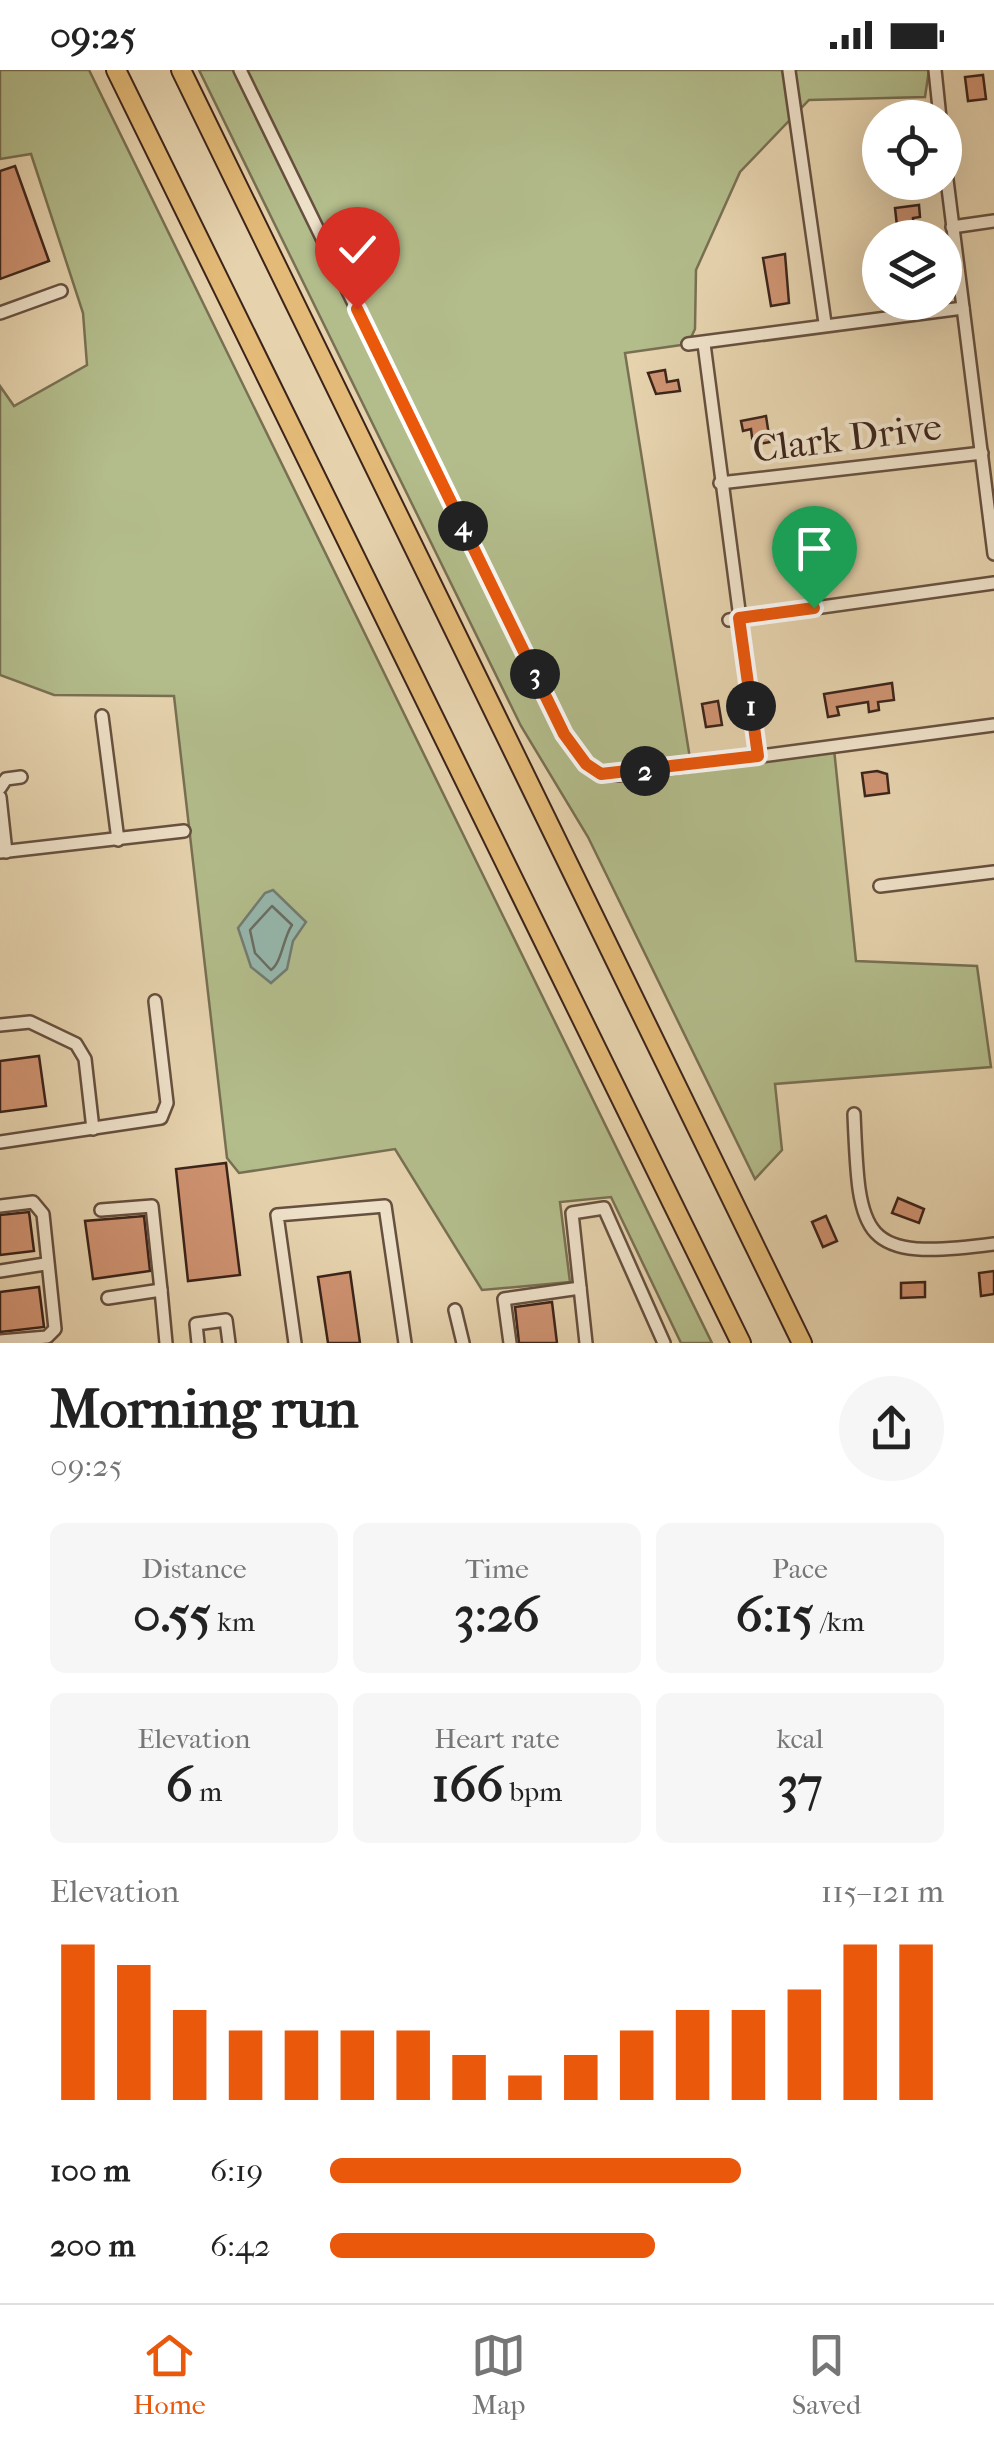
<!DOCTYPE html>
<meta charset="utf-8">
<style>
:root{--surface:#fff;--page:#f6f6f6;--text:#222;--muted:#767676;--line:#e0e0e0;--accent:#ea580c}
body{margin:0;font-family:"IM FELL French Canon",serif;background:var(--page);color:var(--text);height:100vh;display:flex;flex-direction:column;font-size:38px;white-space:nowrap}
*{box-sizing:border-box;margin:0}
p{font-size:32px;color:var(--muted)}
.icon{flex:none;width:55px;height:55px;fill:none;stroke:currentColor;stroke-width:2;stroke-linecap:round;stroke-linejoin:round}
.map{position:relative;height:1273px;overflow:hidden}
.sheet{display:flex;flex-direction:column;background:var(--surface);flex:1}
.sheet>*{flex:none}
.controls{position:absolute;left:862px;top:30px;display:grid;gap:20px}
.controls a{display:grid;place-items:center;width:100px;height:100px;border-radius:50%;background:var(--surface);box-shadow:0 10px 40px #0002;font-size:50px}
.pin{position:absolute;display:grid;place-items:center;width:85px;height:85px;color:#fff;margin:-102px -42px;border-radius:50% 50% 50% 0;rotate:-45deg;box-shadow:0 0 10px #0007}
.pin .icon{rotate:45deg}
.km{position:absolute;width:50px;height:50px;margin:-25px;border-radius:50%;background:#222;color:#fff;font-size:28px;line-height:50px;text-align:center}
.round{display:grid;place-items:center;flex:none;width:105px;height:105px;border-radius:52px;background:var(--page)}
.overview{display:flex;align-items:center;justify-content:space-between;height:170px;padding:0 50px}
h1{font-size:55px;font-weight:800;line-height:75px}
.metrics{display:grid;grid-template-columns:repeat(3,1fr);gap:15px;height:170px;padding:10px 50px}
.metrics div{display:grid;align-content:center;border-radius:15px;background:var(--page);text-align:center}
.metrics b{font-size:50px;font-weight:800}
.metrics small{font-size:28px;font-weight:400}
.metrics p{font-size:28px}
.chart{height:280px;padding:20px 50px}
.chart p{display:flex;justify-content:space-between}
.chart svg{width:100%;height:180px;margin-top:10px;stroke:var(--accent);stroke-width:6}
ul{padding:0 50px;list-style:none;font-size:32px}
li{display:grid;grid-template-columns:160px 120px 1fr;align-items:center;height:75px}
li i{height:25px;border-radius:12px;background:var(--accent)}
.status{display:flex;justify-content:space-between;align-items:center;height:70px;padding:0 50px;background:var(--surface);direction:ltr}
.status svg{height:28px;fill:currentColor}
.dock{display:flex;justify-content:space-around;align-items:center;height:140px;border-top:2px solid var(--line);background:var(--surface);font-size:28px;color:var(--muted)}
.dock a{display:grid;justify-items:center;gap:5px}
.dock .current{color:var(--accent)}
.map>svg:first-child{display:block}
.green{fill:#b3bc8b;stroke:#787052;stroke-width:2.5}
.water{fill:#96b7ad;stroke:#727c72;stroke-width:2.5}
.lines{fill:none;stroke-linecap:round;stroke-linejoin:round}
.shore{stroke:#696e64;stroke-width:2.5}
.building{fill:#cf9372;stroke:#3c241a;stroke-width:2.5}
.minor-casing{stroke:#66503f;stroke-width:16}
.highway-casing{stroke:#3c241a;stroke-width:22}
.minor{stroke:#efe2ca;stroke-width:11}
.highway{stroke:#e3ba77;stroke-width:18}
.route-casing{stroke:#fff;stroke-width:20}
.route{stroke:#ea580c;stroke-width:12}
.labels{text-anchor:middle;dominant-baseline:central;stroke-width:8;stroke-linejoin:round;paint-order:stroke}
.street-label{font-size:38px;fill:#3c241a;stroke:#efe2ca}
</style>
<div class="status"><b>09:25</b><svg viewBox="0 0 49 12"><path d="M0 12V9h3v3zM5 12V6h3v6zM10 12V3h3v9zM15 12V0h3v12zM26 1h20v11H26zM47 4h2v5h-2z"/></svg></div>
<div class="map">
<svg width="994" height="1273" viewBox="0 0 994 1273">
<rect width="100%" height="100%" fill="#e6d3ae"/>
<filter id="stains"><feTurbulence type="fractalNoise" baseFrequency=".002" numOctaves="4"/><feColorMatrix values="0 0 0 0 .2 0 0 0 0 .09 0 0 0 0 .02 0 0 0 .5 -.17"/></filter>
<radialGradient id="worn" r=".72"><stop offset=".6" stop-color="#630" stop-opacity="0"/><stop offset="1" stop-color="#630" stop-opacity=".3"/></radialGradient>
<g class="green">
<path d="M0 0H89L712 1273H681L611 1127 560 1132 570 1212 482 1220 395 1079 239 1103 227 1088 174 626 54 625 0 605V316L14 336 87 295 83 243 31 84 0 89Z"/>
<path d="M199 0H929L925 27 809 30 740 102 696 200 695 259 688 274 625 283 692 701 834 679 856 891 977 896 991 997 775 1014 782 1080 755 1109 588 767 521 656Z"/>
</g>
<path class="water" d="M273 820 306 852 293 871 287 899 271 913 251 897 238 858 265 823Z"/>
<g class="lines">
<path class="shore" d="M272 836 292 855C283 868 282 892 271 900L255 883 250 860Z"/>
</g>
<g class="building">
<path d="M983 5 986 29 968 31 965 7Z"/>
<path d="M15 96 49 191 0 209V101Z"/>
<path d="M919 135 920 147 913 148 914 163 898 165 895 138Z"/>
<path d="M785 184 789 233 771 236 763 188Z"/>
<path d="M665 300 667 312 678 310 680 321 656 324 648 303Z"/>
<path d="M766 346 770 372 753 375 751 359 743 361 741 351Z"/>
<path d="M892 613 894 630 878 632 879 640 869 642 868 632 837 637 839 645 828 647 824 624Z"/>
<path d="M718 631 722 655 706 657 702 634Z"/>
<path d="M877 701 887 704 889 723 865 726 862 703Z"/>
<path d="M39 986 46 1036 0 1042V991Z"/>
<path d="M226 1093 240 1205 188 1211 176 1099Z"/>
<path d="M898 1128 924 1139 919 1153 892 1143Z"/>
<path d="M29 1142 34 1181 0 1185V1145Z"/>
<path d="M144 1146 150 1201 93 1209 85 1151Z"/>
<path d="M826 1146 837 1171 823 1177 812 1152Z"/>
<path d="M994 1201V1224L981 1226 979 1203Z"/>
<path d="M350 1202 360 1273H328L318 1207Z"/>
<path d="M925 1212V1227L901 1228V1213Z"/>
<path d="M39 1217 44 1257 0 1262V1222Z"/>
<path d="M552 1232 557 1273H519L515 1237Z"/>
</g>
<g class="lines">
<g class="minor-casing">
<g id="minor">
<path d="M240 0 564 664C579 686 590 703 618 705L994 655"/>
<path d="M935 0 940 48"/>
<path d="M789 1 825 253"/>
<path d="M945 94 994 484"/>
<path d="M952 157 994 151"/>
<path d="M0 243 61 221"/>
<path d="M688 274 963 238"/>
<path d="M704 274 758 685"/>
<path d="M720 413 982 383"/>
<path d="M729 550 994 513"/>
<path d="M102 646 118 770"/>
<path d="M0 718 6 709 21 707"/>
<path d="M0 727 6 782"/>
<path d="M0 782 184 761"/>
<path d="M880 816 994 802"/>
<path d="M0 955 30 952 76 974 85 989 93 1059"/>
<path d="M854 1044C859 1169 860 1192 994 1174"/>
<path d="M0 1072 161 1048 167 1033 155 931"/>
<path d="M0 1136 33 1132 43 1144 55 1259 47 1267 0 1271"/>
<path d="M101 1140 152 1136 161 1220"/>
<path d="M0 1201 45 1194"/>
<path d="M108 1228 161 1220 166 1273"/>
<path d="M455 1240 463 1273"/>
<path d="M198 1273 196 1254 226 1250 229 1273"/>
<path d="M295 1273 277 1145 385 1136 405 1273"/>
<path d="M510 1273 504 1229 580 1218"/>
<path d="M586 1273 572 1143 604 1138 664 1273"/>
</g>
</g>
<g class="highway-casing">
<g id="highway">
<path d="M116 0 741 1273"/>
<path d="M181 0 802 1273"/>
</g>
</g>
<use href="#minor" class="minor"/>
<use href="#highway" class="highway"/>
</g>
<g class="lines">
<g class="route-casing">
<path id="route" d="M357 239 564 664 586 694 601 704 758 686 739 548 814 538"/>
</g>
<use href="#route" class="route"/>
</g>
<g class="labels">
<g class="street-label">
<text transform="translate(847 368) rotate(-7)">Clark Drive</text>
</g>
</g>
<rect width="100%" height="100%" filter="url(#stains)"/>
<rect width="100%" height="100%" fill="url(#worn)"/>
</svg>
<div class="controls">
<a><svg class="icon" aria-label="locate" viewBox="0 0 24 24"><circle cx="12" cy="12" r="6"/><path d="M12 2v4M12 18v4M2 12h4M18 12h4"/></svg></a>
<a><svg class="icon" aria-label="layers" viewBox="0 0 24 24"><path d="M12 4l9 5-9 5-9-5zM3 14l9 5 9-5"/></svg></a>
</div>
<div class="pin" style="left:814px;top:538px;background:#1e9e55"><svg class="icon" aria-label="arrive" viewBox="0 0 24 24"><path d="M6 21V4h12l-3 4 3 4H6"/></svg></div>
<div class="pin" style="left:357px;top:239px;background:#d93025"><svg class="icon" aria-label="check" viewBox="0 0 24 24"><path d="M5 12l5 5 9-10"/></svg></div>
<b class="km" style="left:751px;top:636px">1</b>
<b class="km" style="left:645px;top:701px">2</b>
<b class="km" style="left:535px;top:604px">3</b>
<b class="km" style="left:463px;top:456px">4</b>
</div>
<section class="sheet">
<div class="overview"><div><h1>Morning run</h1><p>09:25</p></div><a class="round"><svg class="icon" aria-label="share" viewBox="0 0 24 24"><path d="M12 15V3M7 8l5-5 5 5M5 13v7h14v-7"/></svg></a></div>
<div class="metrics">
<div><p>Distance</p><b>0.55<small> km</small></b></div>
<div><p>Time</p><b>3:26</b></div>
<div><p>Pace</p><b>6:15<small> /km</small></b></div>
</div>
<div class="metrics">
<div><p>Elevation</p><b>6<small> m</small></b></div>
<div><p>Heart rate</p><b>166<small> bpm</small></b></div>
<div><p>kcal</p><b>37</b></div>
</div>
<div class="chart"><p><span>Elevation</span>115–121 m</p>
<svg viewBox="0 0 160 44" preserveAspectRatio="none"><path d="M5 44V6M15 44V11M25 44V22M35 44V27M45 44V27M55 44V27M65 44V27M75 44V33M85 44V38M95 44V33M105 44V27M115 44V22M125 44V22M135 44V17M145 44V6M155 44V6"/></svg>
</div>
<ul>
<li><b>100 m</b>6:19<i style="width:67%"></i></li>
<li><b>200 m</b>6:42<i style="width:53%"></i></li>
</ul>
</section>
<nav class="dock">
<a class="current"><svg class="icon" aria-label="home" viewBox="0 0 24 24"><path d="M3 11l9-7 9 7M6 9v11h12V9"/></svg>Home</a>
<a><svg class="icon" aria-label="map" viewBox="0 0 24 24"><path d="M3 6l6-2 6 2 6-2v14l-6 2-6-2-6 2zM9 4v14M15 6v14"/></svg>Map</a>
<a><svg class="icon" aria-label="saved" viewBox="0 0 24 24"><path d="M7 4h10v16l-5-4-5 4z"/></svg>Saved</a>
</nav>
